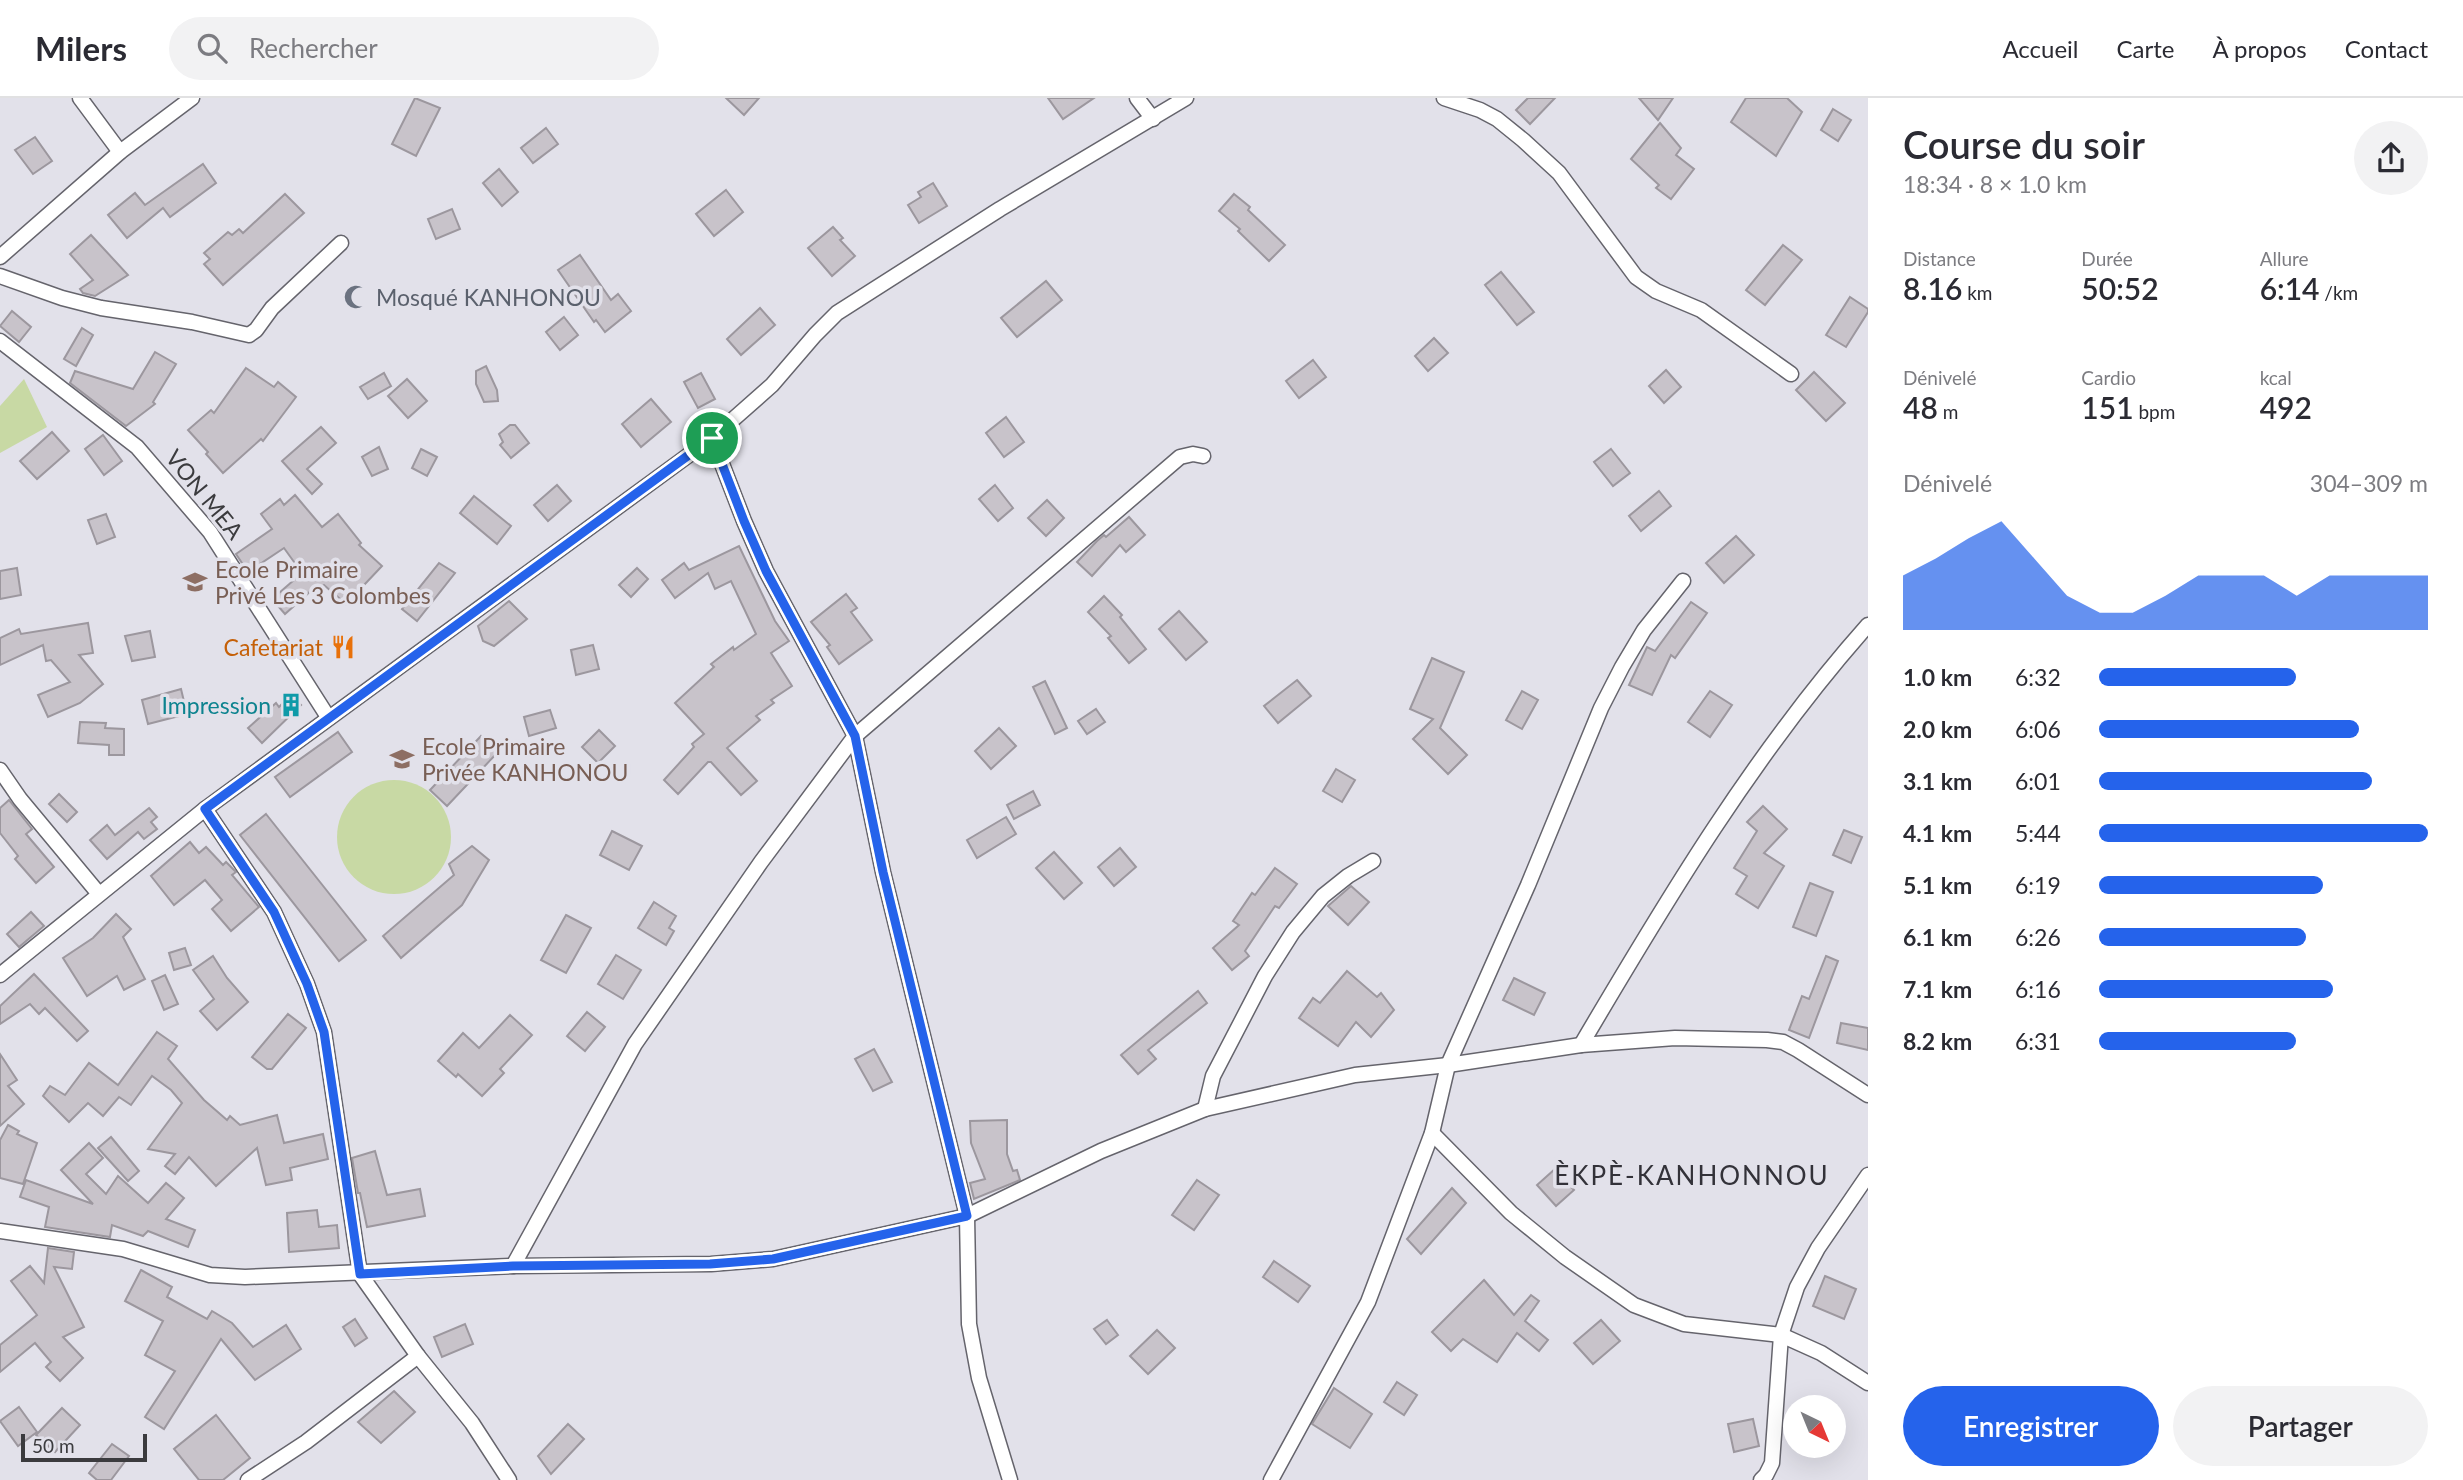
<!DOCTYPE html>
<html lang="fr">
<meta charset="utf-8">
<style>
:root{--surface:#fff;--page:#f2f2f3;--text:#2b2b33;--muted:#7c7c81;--line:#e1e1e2;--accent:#2563eb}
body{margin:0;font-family:Lato,sans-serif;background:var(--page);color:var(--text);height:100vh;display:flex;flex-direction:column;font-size:26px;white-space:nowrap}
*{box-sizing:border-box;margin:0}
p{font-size:23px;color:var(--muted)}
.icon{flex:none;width:38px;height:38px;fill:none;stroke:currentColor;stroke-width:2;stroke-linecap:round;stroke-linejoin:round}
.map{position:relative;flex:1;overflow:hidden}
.panel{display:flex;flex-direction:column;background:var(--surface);width:595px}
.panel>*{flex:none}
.needle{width:46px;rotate:137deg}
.buttons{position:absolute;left:1783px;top:1297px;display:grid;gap:14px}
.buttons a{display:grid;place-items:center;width:63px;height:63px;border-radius:50%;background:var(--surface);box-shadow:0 7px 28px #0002;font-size:35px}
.scale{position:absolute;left:21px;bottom:18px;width:126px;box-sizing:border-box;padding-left:7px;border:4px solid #3b3b3e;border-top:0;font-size:19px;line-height:24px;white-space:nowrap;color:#3b3b3e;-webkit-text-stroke:5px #e2e1ea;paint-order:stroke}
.pin{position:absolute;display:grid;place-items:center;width:60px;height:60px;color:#fff;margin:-30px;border:4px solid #fff;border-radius:50%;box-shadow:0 2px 7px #0007}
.round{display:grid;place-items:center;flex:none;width:74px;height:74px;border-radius:37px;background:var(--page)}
.headline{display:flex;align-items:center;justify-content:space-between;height:119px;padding:0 35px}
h1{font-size:38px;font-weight:600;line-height:52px}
.metrics{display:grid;grid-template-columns:repeat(3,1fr);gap:10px;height:119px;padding:7px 35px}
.metrics div{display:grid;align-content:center}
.metrics b{font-size:30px;font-weight:600}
.metrics small{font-size:19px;font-weight:400}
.metrics p{font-size:19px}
.chart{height:196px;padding:14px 35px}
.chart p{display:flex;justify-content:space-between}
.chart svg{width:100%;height:126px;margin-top:7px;fill:var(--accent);opacity:.7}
.action{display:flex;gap:14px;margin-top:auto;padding:14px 35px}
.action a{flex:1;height:80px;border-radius:42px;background:var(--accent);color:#fff;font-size:28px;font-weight:600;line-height:80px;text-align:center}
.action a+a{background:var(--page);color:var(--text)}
ul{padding:0 35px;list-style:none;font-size:23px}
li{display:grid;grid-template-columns:112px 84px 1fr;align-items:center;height:52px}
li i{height:18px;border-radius:9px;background:var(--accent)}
header{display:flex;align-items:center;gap:42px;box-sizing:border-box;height:98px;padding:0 35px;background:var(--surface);border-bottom:2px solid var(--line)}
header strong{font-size:33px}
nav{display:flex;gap:38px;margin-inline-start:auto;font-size:24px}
.search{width:490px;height:63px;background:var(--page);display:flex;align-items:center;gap:18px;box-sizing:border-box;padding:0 24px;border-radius:38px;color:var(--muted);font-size:26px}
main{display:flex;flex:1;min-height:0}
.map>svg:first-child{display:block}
.green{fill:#c8d9a4}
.building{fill:#c8c3ca;stroke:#9c979e;stroke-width:2}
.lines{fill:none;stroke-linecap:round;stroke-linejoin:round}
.minor-casing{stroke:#65646c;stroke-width:17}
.minor{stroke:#fff;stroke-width:14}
.route-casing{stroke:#fff;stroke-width:14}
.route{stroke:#2563eb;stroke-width:9}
.labels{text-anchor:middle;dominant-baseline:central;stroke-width:7;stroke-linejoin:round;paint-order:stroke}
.worship-label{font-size:23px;fill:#5b616d;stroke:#e2e1ea;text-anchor:start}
.street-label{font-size:23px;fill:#3b3b3e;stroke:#e2e1ea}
.education-label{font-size:23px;fill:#785e54;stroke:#e2e1ea;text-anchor:start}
.food-label{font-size:23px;fill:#c56008;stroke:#e2e1ea;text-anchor:end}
.culture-label{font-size:23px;fill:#0d838f;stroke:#e2e1ea;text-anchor:end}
.quarter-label{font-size:26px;letter-spacing:2px;fill:#333239;stroke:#e2e1ea}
</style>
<header>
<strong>Milers</strong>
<div class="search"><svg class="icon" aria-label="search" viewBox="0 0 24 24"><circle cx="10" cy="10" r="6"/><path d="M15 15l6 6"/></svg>Rechercher</div>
<nav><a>Accueil</a><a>Carte</a><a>À propos</a><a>Contact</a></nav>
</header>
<main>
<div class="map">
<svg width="1868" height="1382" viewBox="0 0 1868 1382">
<rect width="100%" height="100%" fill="#e2e1ea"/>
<g class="green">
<path d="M24 281 47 329 0 355V308Z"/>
<circle cx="394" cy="739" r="57"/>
</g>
<g class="building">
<path d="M415 0 440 10 416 58 392 46Z"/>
<path d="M726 0H759L744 17Z"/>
<path d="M1048 0H1094L1063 21Z"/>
<path d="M1528 0H1555L1530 26 1516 12Z"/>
<path d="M1639 0H1673L1658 22Z"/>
<path d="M1746 0H1787L1802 14 1776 58 1731 24Z"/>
<path d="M1833 11 1851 22 1838 43 1821 32Z"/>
<path d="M1660 25 1681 50 1676 57 1694 71 1671 101 1656 90 1659 87 1631 61Z"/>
<path d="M546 30 558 46 533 65 521 50Z"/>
<path d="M35 39 52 63 33 76 15 52Z"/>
<path d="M203 66 216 85 170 119 163 110 127 140 108 117 135 95 145 107Z"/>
<path d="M499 71 518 94 502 108 483 85Z"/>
<path d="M933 85 947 108 919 125 908 107 921 99 918 94Z"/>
<path d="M726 92 743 114 714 138 696 116Z"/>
<path d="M285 96 304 115 223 187 204 166 210 161 204 155 228 134 232 137 239 131 243 135Z"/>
<path d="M1234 96 1250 109 1248 112 1285 147 1269 163 1238 133 1240 131 1219 113Z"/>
<path d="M452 111 460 131 436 141 428 121Z"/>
<path d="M833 129 843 140 840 142 855 158 832 178 808 150Z"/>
<path d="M91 137 128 177 95 198 83 195 80 191 93 182 70 156Z"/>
<path d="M1783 147 1802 162 1765 207 1746 192Z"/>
<path d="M580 157 611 202 618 196 631 213 605 234 596 222 594 224 558 172Z"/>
<path d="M1501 174 1534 214 1517 227 1485 187Z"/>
<path d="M1046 183 1062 202 1017 239 1001 220Z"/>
<path d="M1850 199 1868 211V214L1846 249 1826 237Z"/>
<path d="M760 210 775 227 741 257 727 241Z"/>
<path d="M12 213 31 229 19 244 0 228Z"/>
<path d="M564 219 578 237 560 252 546 234Z"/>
<path d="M82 230 93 237 76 268 64 261Z"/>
<path d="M1434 240 1448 255 1428 273 1415 258Z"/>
<path d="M155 254 176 266 153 304 155 306 126 328 70 285 75 273 133 291Z"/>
<path d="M1313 262 1326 279 1299 300 1286 283Z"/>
<path d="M486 268 497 292 498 303 484 304 476 286V273Z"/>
<path d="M246 270 274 289 278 284 296 299 263 343 261 341 223 375 206 356 208 354 188 332 211 312 214 315Z"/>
<path d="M1666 272 1681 289 1664 305 1649 288Z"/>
<path d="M1814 274 1845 305 1826 323 1796 292Z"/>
<path d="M384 275 391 288 368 301 360 289Z"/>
<path d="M701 275 715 301 698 310 684 284Z"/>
<path d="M407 281 427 303 408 320 388 298Z"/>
<path d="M651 301 671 324 641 349 622 326Z"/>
<path d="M1006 319 1024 344 1004 359 986 335Z"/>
<path d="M510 327H515L529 345 511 360 500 347 503 344 499 336Z"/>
<path d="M321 329 336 345 307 371 322 386 312 396 282 363Z"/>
<path d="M52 334 69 353 37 381 20 363Z"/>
<path d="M103 337 122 363 104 377 85 351Z"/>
<path d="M379 349 388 371 372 378 362 359Z"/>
<path d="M421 351 437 359 427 378 412 370Z"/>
<path d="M1611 351 1630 375 1613 388 1594 364Z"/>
<path d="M557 387 571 403 548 423 534 407Z"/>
<path d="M995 387 1013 410 998 423 979 401Z"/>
<path d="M1659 393 1671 408 1641 433 1629 418Z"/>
<path d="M295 397 322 429 338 416 361 445 359 447 382 468 346 506 324 487 316 494 313 491 285 516 272 501 302 475 284 450 248 474 236 456 272 431 261 416 280 401 284 407Z"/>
<path d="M474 398 511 428 497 446 460 415Z"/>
<path d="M1047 402 1064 420 1046 438 1028 420Z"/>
<path d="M106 416 115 439 97 446 88 422Z"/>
<path d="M1129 419 1145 437 1126 454 1120 447 1092 478 1077 464 1097 443 1104 437 1106 439Z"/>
<path d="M1736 438 1754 457 1724 485 1706 465Z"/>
<path d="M739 448 775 523 789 543 771 555 792 588 771 602 774 605 756 618 760 622 727 650 757 683 741 697 711 664H708L678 696 664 682 694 649 692 646 704 636 675 605 714 569 711 566 733 549 734 552 756 536 731 483 715 491 708 475 675 500 662 482 684 465 689 472Z"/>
<path d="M439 465 455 475 417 523 402 511Z"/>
<path d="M17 470 21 497 0 501V473Z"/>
<path d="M637 470 648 481 631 499 619 487Z"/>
<path d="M846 496 857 510 851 514 872 542 839 566 827 549 830 547 811 524Z"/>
<path d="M1104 498 1122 517 1120 519 1146 551 1129 565 1108 540 1111 538 1088 514Z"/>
<path d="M509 503 527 521 494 548 483 543 478 528Z"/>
<path d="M1691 504 1707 515 1675 560 1671 557 1652 597 1629 587 1647 549 1655 553Z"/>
<path d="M1179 513 1207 544 1186 562 1159 531Z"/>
<path d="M88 525 93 555 79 557 103 586 80 605 48 619 38 597 70 584 51 562 46 563 43 547 0 567V540L19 531 21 536Z"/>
<path d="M150 533 155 559 132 563 125 538Z"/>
<path d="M593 547 599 571 576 577 571 552Z"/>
<path d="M1432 560 1464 574 1440 630 1467 657 1448 676 1413 641 1433 621 1410 611Z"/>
<path d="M1297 582 1311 598 1278 625 1264 608Z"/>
<path d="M1045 583 1067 630 1055 636 1033 589Z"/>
<path d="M181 591 187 616 148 626 142 602Z"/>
<path d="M1522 593 1538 602 1522 631 1506 622Z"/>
<path d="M1710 593 1732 607 1710 639 1688 624Z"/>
<path d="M291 597 301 607 262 645 248 630 276 605 279 609Z"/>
<path d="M1096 611 1105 624 1087 636 1078 623Z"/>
<path d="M550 612 556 630 529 638 524 619Z"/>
<path d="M80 624 106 625 105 630 124 631V657H109V647L78 645Z"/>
<path d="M999 630 1016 648 991 671 975 653Z"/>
<path d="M599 632 615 648 598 665 582 649Z"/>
<path d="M338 634 352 654 290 699 275 679Z"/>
<path d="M481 638 498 654 447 708 430 692Z"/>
<path d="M1336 671 1355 682 1342 704 1323 693Z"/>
<path d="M1033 693 1040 707 1014 721 1007 707Z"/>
<path d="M59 696 77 714 67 724 49 706Z"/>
<path d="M9 702 32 731 26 736 54 769 36 785 15 761 18 758 0 735V710Z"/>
<path d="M1763 708 1787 731 1764 755 1784 768 1758 810 1736 796 1747 778 1734 770 1757 733 1747 724Z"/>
<path d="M149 710 157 719 151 724 157 731 144 741 138 734 107 761 90 742 107 727 115 737Z"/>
<path d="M266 716 366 842 339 863 240 737Z"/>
<path d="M1006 719 1016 736 977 760 967 742Z"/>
<path d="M1844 732 1862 739 1851 765 1833 757Z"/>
<path d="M612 733 642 748 629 772 600 757Z"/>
<path d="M190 744 199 755 206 749 223 767 226 764 236 774 232 777 259 809 231 833 212 811 222 802 205 782 174 807 151 778Z"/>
<path d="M472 748 489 762 462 807 401 860 383 838 454 777 449 766Z"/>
<path d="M1120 750 1136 769 1114 788 1098 769Z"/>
<path d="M1054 754 1082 785 1064 801 1036 770Z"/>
<path d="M1275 770 1297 786 1279 810 1275 808 1245 853 1249 858 1232 872 1213 850 1239 827 1233 823 1252 795 1255 797Z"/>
<path d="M1810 785 1833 794 1816 838 1793 829Z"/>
<path d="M1351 788 1369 804 1348 827 1328 808Z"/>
<path d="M654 804 676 818 669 830 674 833 666 847 638 830Z"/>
<path d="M31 814 44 828 19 849 7 836Z"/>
<path d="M116 816 131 831 123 839 145 881 124 892 117 878 87 898 63 860 93 840Z"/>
<path d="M566 817 591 830 566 875 541 862Z"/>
<path d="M185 850 191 867 174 872 169 855Z"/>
<path d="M616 857 641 872 623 901 598 886Z"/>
<path d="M213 858 227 880 248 904 217 932 200 913 214 901 193 872Z"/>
<path d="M1826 858 1838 863 1809 940 1789 932 1802 898 1809 901Z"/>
<path d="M1347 873 1377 899 1381 895 1394 912 1371 939 1356 924 1338 948 1299 920 1313 900 1320 905Z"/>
<path d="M34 876 88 933 77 943 45 910 39 916 30 906 0 926V908Z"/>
<path d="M165 877 178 906 164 912 152 883Z"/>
<path d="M1514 880 1545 895 1534 917 1503 902Z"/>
<path d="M1198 893 1207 905 1148 952 1156 961 1138 976 1121 957Z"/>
<path d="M587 914 605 929 585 953 567 938Z"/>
<path d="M288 916 306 930 272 971H267L252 959Z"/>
<path d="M510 917 532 937 500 971 504 975 482 998 458 976 456 979 438 963 463 935 479 950Z"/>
<path d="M1841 925 1868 930V952L1837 945Z"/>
<path d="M157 934 177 948 168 961 204 1002 227 1022 230 1018 240 1027 277 1017 284 1045 323 1036 328 1061 290 1070 292 1082 266 1087 257 1050 216 1088 189 1059 175 1076 165 1068 175 1056 148 1051 182 1005 171 992 152 978 131 1007 119 999 103 1018 88 1005 69 1024 43 998 50 988 65 997 89 965 118 987Z"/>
<path d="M874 951 892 984 873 993 855 961Z"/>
<path d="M0 956 17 982 8 988 24 1006 0 1028Z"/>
<path d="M1007 1022V1056L1013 1073 1017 1072 1020 1082 974 1101 970 1085 985 1081 971 1045 970 1023Z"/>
<path d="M8 1027 19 1033 17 1036 37 1045 23 1086 0 1080V1042Z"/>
<path d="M111 1039 139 1073 128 1083 98 1050Z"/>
<path d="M89 1045 103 1060 86 1076 106 1096 118 1078 148 1105 166 1085 184 1100 166 1121 195 1132 188 1149 148 1133 143 1138 112 1127 110 1139 45 1129 49 1109 20 1099 26 1082 93 1106 61 1072Z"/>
<path d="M375 1053 387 1097 420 1091 425 1118 367 1129 360 1095H358L352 1060Z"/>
<path d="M1555 1071 1574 1092 1556 1108 1537 1087Z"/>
<path d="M1197 1082 1219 1097 1194 1132 1172 1117Z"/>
<path d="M1452 1090 1466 1105 1421 1156 1407 1141Z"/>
<path d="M317 1112 319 1129 337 1127 339 1150 289 1154 287 1115Z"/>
<path d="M48 1150 74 1154 72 1171 54 1169 84 1229 63 1239 83 1260 60 1283 46 1269 51 1264 35 1245 0 1274V1247L37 1217 11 1183 30 1168 44 1185Z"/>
<path d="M1274 1163 1310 1188 1298 1204 1263 1179Z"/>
<path d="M141 1172 172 1189 167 1199 207 1221 212 1213 232 1225 253 1249 286 1227 301 1251 255 1282 221 1241 164 1331 145 1319 175 1273 145 1257 163 1223 125 1203Z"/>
<path d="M1825 1178 1856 1191 1844 1221 1813 1208Z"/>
<path d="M1484 1182 1514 1217 1531 1197 1539 1203 1525 1223 1548 1242 1539 1253 1517 1235 1497 1264 1463 1241 1451 1253 1432 1234Z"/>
<path d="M355 1221 367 1240 355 1248 343 1229Z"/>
<path d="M1107 1222 1118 1237 1106 1246 1094 1231Z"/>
<path d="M1601 1222 1620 1243 1593 1266 1574 1245Z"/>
<path d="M465 1226 473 1246 442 1259 434 1239Z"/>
<path d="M1157 1232 1175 1250 1148 1276 1130 1258Z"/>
<path d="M1397 1284 1417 1297 1404 1317 1384 1304Z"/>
<path d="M1334 1290 1372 1316 1350 1350 1312 1326Z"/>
<path d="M394 1293 415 1314 381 1345 358 1324Z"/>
<path d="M19 1309 37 1334 18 1348 0 1323Z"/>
<path d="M62 1310 80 1327 55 1354 36 1337Z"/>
<path d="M216 1317 250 1360 223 1382H199L174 1351Z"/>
<path d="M1753 1321 1759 1348 1734 1354 1728 1326Z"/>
<path d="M568 1326 584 1341 551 1376 538 1358Z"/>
<path d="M112 1346 129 1358 111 1382H97L89 1375Z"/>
</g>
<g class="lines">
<g class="minor-casing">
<g id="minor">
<path d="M80 0 120 54"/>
<path d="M1137 0 1153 21"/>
<path d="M1444 0 1480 12 1497 21 1523 42 1559 75 1636 179 1656 193 1701 212 1791 276"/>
<path d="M0 159 120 54 192 0"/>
<path d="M0 178 62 200 101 210 192 224 249 237 256 232 272 210 341 145"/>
<path d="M0 243 137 349 210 434 328 619"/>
<path d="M712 340 744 423 766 473 855 638 883 774 967 1118 969 1226 979 1280 1010 1382"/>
<path d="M0 672 20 701 99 796"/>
<path d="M205 711 274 814 307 886 324 934 360 1176 418 1258 472 1325 509 1382"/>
<path d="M0 877 205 711 712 340 772 287 815 237 837 215 1000 111 1186 0"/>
<path d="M1581 947C1667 801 1755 654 1868 527"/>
<path d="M1205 1011 1213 978 1265 878 1293 834 1323 798 1348 778 1373 763"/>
<path d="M1432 1035 1511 1115 1565 1159 1634 1207 1684 1226 1781 1237 1821 1255 1868 1285"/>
<path d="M0 1133 123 1151 210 1177 245 1179 513 1168 711 1166 773 1161 967 1118 1101 1053 1205 1011 1355 977 1448 967 1581 947 1675 940 1767 942 1783 944 1798 952 1868 997"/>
<path d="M513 1168 635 946 761 764 855 638 1180 359 1193 356 1203 358"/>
<path d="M248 1382 306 1344 418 1258"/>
<path d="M1271 1382 1368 1204 1432 1035 1448 967 1528 787 1601 610 1622 569 1644 532 1683 483"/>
<path d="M1761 1382 1766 1377 1772 1365 1781 1237 1797 1189 1818 1150 1868 1077"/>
</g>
</g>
<use href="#minor" class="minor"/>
</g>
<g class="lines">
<g class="route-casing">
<path id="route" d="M712 340 744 423 766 473 855 638 883 774 967 1118 773 1161 710 1166 513 1168 360 1176 324 934 307 886 274 814 205 711Z"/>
</g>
<use href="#route" class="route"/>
</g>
<defs>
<g id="mosque-bare" transform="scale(1.89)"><path d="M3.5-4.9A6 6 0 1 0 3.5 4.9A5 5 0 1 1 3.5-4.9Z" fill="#6b7280" stroke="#e2e1ea" stroke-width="2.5" paint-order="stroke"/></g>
<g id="school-bare" transform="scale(1.89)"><path d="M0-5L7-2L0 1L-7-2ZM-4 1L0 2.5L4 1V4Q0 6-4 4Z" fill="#8d6e63" stroke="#e2e1ea" stroke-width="2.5" paint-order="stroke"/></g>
<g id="restaurant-bare" transform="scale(1.89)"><path d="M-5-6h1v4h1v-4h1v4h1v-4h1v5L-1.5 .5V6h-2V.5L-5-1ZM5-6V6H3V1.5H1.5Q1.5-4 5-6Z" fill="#e8710a" stroke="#e2e1ea" stroke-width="2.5" paint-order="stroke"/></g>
<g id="building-bare" transform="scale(1.89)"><path d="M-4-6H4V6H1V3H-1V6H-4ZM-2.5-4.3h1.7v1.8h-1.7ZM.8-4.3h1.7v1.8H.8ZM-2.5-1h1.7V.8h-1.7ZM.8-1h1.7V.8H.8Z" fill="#0f9aa8" stroke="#e2e1ea" stroke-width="2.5" paint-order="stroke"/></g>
</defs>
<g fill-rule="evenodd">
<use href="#mosque-bare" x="356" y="199"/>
<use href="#school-bare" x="195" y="484"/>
<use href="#restaurant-bare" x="343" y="549"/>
<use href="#building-bare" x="291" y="607"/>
<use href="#school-bare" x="402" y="661"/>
</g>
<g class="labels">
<g class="worship-label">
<text x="376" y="199">Mosqué KANHONOU</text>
</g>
<g class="street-label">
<text transform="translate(205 396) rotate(51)">VON MEA</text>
</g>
<g class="education-label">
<text x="215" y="471">Ecole Primaire<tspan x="215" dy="26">Privé Les 3 Colombes</tspan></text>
<text x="422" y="648">Ecole Primaire<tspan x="422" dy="26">Privée KANHONOU</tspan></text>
</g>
<g class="food-label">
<text x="323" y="549">Cafetariat</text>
</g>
<g class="culture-label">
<text x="271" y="607">Impression</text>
</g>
<g class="quarter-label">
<text x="1692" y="1077">ÈKPÈ-KANHONNOU</text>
</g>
</g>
</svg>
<div class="buttons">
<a><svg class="needle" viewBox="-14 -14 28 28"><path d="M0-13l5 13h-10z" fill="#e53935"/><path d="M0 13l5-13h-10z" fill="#7c7c81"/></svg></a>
</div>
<div class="scale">50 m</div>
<div class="pin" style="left:712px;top:340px;background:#1e9e55"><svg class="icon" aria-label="arrive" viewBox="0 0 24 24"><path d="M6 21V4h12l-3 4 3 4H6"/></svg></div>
</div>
<section class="panel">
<div class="headline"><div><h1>Course du soir</h1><p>18:34 · 8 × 1.0 km</p></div><a class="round"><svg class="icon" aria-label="share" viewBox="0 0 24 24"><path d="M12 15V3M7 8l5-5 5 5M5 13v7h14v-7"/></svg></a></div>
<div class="metrics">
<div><p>Distance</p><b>8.16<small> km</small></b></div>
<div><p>Durée</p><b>50:52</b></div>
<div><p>Allure</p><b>6:14<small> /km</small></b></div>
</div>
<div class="metrics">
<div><p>Dénivelé</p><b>48<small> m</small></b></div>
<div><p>Cardio</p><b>151<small> bpm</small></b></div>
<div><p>kcal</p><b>492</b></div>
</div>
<div class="chart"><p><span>Dénivelé</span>304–309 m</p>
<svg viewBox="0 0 160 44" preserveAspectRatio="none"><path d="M0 44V25L10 19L20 12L30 6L40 19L50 32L60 38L70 38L80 32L90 25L100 25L110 25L120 32L130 25L140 25L150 25L160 25V44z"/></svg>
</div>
<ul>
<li><b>1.0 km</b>6:32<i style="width:60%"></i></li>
<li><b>2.0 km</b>6:06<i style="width:79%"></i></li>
<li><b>3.1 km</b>6:01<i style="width:83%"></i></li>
<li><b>4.1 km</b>5:44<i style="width:100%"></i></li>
<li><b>5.1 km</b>6:19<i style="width:68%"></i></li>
<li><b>6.1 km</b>6:26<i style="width:63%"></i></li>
<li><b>7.1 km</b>6:16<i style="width:71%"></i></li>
<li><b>8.2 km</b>6:31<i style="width:60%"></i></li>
</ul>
<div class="action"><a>Enregistrer</a><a>Partager</a></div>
</section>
</main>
